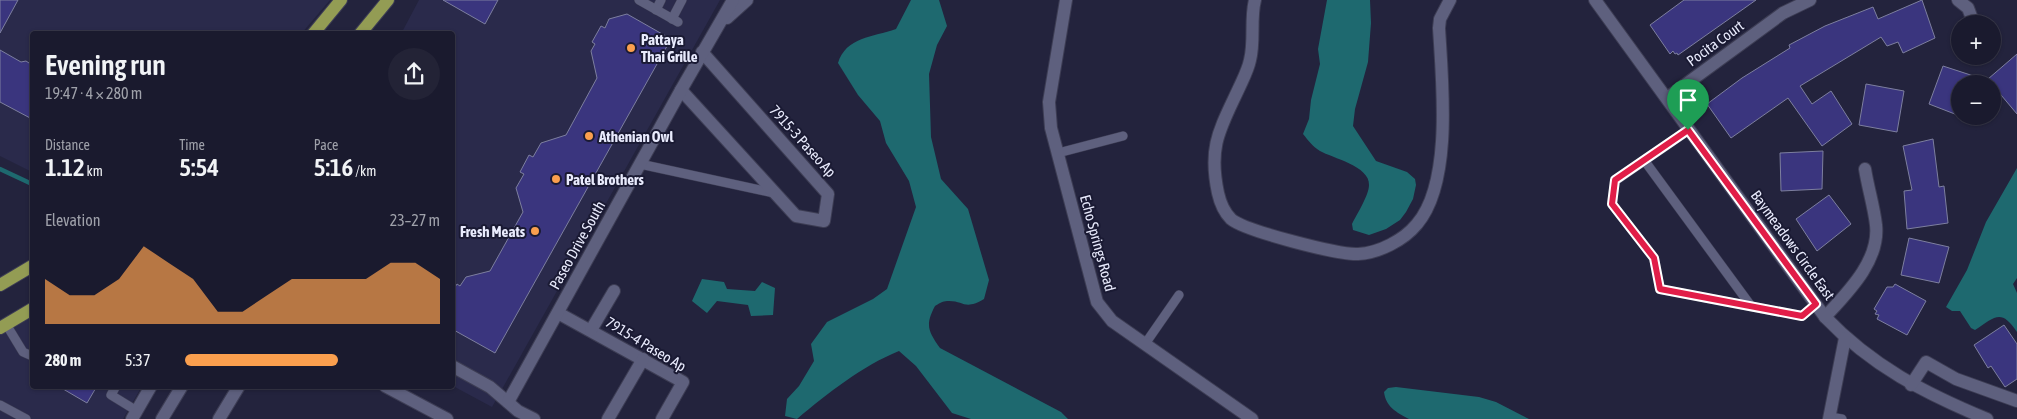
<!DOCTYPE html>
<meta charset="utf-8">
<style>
:root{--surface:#1a1a2e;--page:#232336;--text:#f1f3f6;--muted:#9fa1aa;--line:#38384a;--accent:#fa9f4e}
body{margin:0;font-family:"Asap Condensed",sans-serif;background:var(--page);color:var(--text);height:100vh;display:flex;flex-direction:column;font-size:19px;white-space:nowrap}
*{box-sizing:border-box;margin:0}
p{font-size:16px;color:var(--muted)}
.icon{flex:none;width:28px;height:28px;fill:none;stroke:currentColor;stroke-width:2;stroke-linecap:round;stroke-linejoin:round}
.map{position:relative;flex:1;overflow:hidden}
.sheet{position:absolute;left:30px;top:31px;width:425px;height:358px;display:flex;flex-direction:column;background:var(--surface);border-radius:5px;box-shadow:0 1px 4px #0004,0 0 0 1px var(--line)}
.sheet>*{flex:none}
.controls{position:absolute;left:1951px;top:15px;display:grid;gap:10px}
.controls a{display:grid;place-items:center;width:50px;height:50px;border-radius:50%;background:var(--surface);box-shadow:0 1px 4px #0004,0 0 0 1px var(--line);font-size:25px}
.pin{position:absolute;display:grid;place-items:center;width:42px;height:42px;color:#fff;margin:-51px -21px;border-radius:50% 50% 50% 0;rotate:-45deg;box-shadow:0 0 5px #0007}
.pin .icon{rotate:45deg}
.round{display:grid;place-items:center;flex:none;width:52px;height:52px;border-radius:26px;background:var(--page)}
.headline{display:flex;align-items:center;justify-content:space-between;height:85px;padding:0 15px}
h1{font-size:28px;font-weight:600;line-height:38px}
.metrics{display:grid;grid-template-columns:repeat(3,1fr);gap:8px;height:85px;padding:5px 15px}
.metrics div{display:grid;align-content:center}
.metrics b{font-size:25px;font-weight:600}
.metrics small{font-size:14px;font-weight:400}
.metrics p{font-size:14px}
.chart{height:140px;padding:10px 15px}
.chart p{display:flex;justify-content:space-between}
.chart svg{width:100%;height:90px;margin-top:5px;fill:var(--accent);opacity:.7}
ul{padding:0 15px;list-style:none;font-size:16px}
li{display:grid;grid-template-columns:80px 60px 1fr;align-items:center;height:38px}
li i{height:12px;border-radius:6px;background:var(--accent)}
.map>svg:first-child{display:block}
.built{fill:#2a2a4b}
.water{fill:#1e696f}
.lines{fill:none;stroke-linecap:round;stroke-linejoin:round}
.stream{stroke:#1e696f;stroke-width:4.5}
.building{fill:#3a357e;stroke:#7d7f9f}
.service-casing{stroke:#3d3d54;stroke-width:10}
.minor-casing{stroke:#3d3d54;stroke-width:14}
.tertiary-casing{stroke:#3d3d54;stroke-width:14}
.primary-casing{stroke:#3d3d54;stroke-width:14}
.service{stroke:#5e607e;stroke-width:9}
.minor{stroke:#5e607e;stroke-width:12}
.tertiary{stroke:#5e607e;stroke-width:12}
.primary{stroke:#939c54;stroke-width:12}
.route-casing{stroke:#fff;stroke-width:10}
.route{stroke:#e11d48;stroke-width:6}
.poi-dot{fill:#fa9f4e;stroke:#1a1a33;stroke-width:2}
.labels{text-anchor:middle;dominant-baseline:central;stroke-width:4;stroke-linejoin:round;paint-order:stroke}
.poi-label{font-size:15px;font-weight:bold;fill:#e9ebfd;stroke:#1a1a33;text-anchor:start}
.street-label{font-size:15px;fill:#e9ebfd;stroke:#1a1a33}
</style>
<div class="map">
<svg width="2017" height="419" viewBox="0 0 2017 419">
<rect width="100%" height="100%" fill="#23233d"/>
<g class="built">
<path d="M0 0H330L301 34H32V172L0 156Z"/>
<path d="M419 0H720L492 407 453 386 452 34H401Z"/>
<path d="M32 317V386H142L123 419H0V335Z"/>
</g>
<g class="water">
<path d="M911 0H939L947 26 937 45 929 74 931 137 941 179 968 209 989 280 984 299C964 311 964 300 947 301 943 301 938 304 935 306 925 325 928 331 940 348L1061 412 1068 419H971L952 413 916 366 899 351C862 366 828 393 797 419L785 416 787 399 799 386 814 361 811 344 827 322 873 299 887 289 916 207 909 181 886 143 880 121 858 95 838 63C846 37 873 37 896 29Z"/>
<path d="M1327 0H1370L1371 23 1368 62 1355 109 1353 126 1376 161 1407 172 1415 179 1416 185 1413 199 1406 212 1400 220 1386 229 1369 235 1353 230 1352 224C1357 214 1369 195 1369 185 1370 166 1332 158 1320 151 1313 147 1308 140 1303 134L1309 119 1311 100 1320 64 1318 49Z"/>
<path d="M2017 168V278L2013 284 2017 293V332C2001 308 1995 317 1975 330L1971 328 1960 311H1952L1946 307 1967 270 1986 222Z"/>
<path d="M702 279 724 282 727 289 755 291 762 282 775 288 773 315 751 316 748 305 717 301 707 313 692 301Z"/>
<path d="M1396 387 1479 397 1496 402 1529 419H1409C1396 412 1386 407 1384 392L1388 388Z"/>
</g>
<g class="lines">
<path class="stream" d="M0 169 32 184"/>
</g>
<g class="building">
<path d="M0 0H18L0 33Z"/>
<path d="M443 0H498L485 24Z"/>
<path d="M1684 0H1756L1678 55 1677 53 1675 54 1673 51 1670 54 1650 25Z"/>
<path d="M1922 0 1935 38 1903 53 1898 42 1887 46 1881 37 1800 86 1812 104 1831 91 1852 124 1822 146 1788 98 1731 138 1707 104 1742 78 1790 48 1789 45 1825 26 1873 7 1878 19Z"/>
<path d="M627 14 671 39 495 353 452 329V292L457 284 460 286 466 277 490 271 523 212 516 188 524 174 520 172 529 155 533 157 541 143 566 135 597 78 591 51 595 44 592 42 601 26 605 28 609 19Z"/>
<path d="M0 50 21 62 26 61 32 65V119L0 102Z"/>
<path d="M2017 54V114L1991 83 1960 84V116L1929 104 1943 66 1989 81 1988 79Z"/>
<path d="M1866 84 1904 91 1897 132 1859 125Z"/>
<path d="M1933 139 1939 187 1944 186 1948 223 1907 229 1904 191 1912 190 1903 146Z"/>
<path d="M1823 151 1822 189 1781 191 1780 153Z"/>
<path d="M1829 195 1851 224 1817 251 1796 219Z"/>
<path d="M1909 238 1949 247 1939 283 1901 275Z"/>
<path d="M1895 284 1926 301 1907 335 1877 319 1879 315 1875 314 1877 311 1874 309 1887 287H1893Z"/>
<path d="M2004 325 2017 344V379L2005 387 1991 366 1988 368 1974 345Z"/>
<path d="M58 386H97L87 403Z"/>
</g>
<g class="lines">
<g class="service-casing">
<g id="service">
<path d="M639 0 678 22"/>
<path d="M656 10 661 0"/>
<path d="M672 19 682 0"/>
<path d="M1689 130 1615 181 1612 204 1654 258 1660 289 1802 316 1816 304"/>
<path d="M1058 153 1123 136"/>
<path d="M1644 160 1751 306"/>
<path d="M640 164 774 193"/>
<path d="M6 324 23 352 32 356"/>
<path d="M1145 344 1179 295"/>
<path d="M116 386 111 395 137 411"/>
<path d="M0 405 26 419"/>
<path d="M1830 417 1842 419"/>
</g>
</g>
<g class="minor-casing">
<g id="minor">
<path d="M1066 0 1049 102 1051 128 1097 302 1112 321 1252 419"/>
<path d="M1255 0C1250 19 1255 41 1250 60 1248 70 1243 79 1239 88 1220 129 1208 146 1218 193 1220 202 1224 212 1231 219 1245 231 1339 255 1358 254 1379 253 1404 240 1417 224 1453 182 1442 80 1439 28L1440 19 1450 0"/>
<path d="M1595 0 1825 317C1872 366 1924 393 1987 419"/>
<path d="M1958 0 1968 8 1974 24"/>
<path d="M727 18 747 0"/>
<path d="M681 90 796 216 824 221 828 194 702 52"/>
<path d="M1667 98 1783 13 1810 0"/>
<path d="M558 313 683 382 662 419"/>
<path d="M1825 317C1847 293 1880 261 1876 225 1874 207 1868 188 1865 169"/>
<path d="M591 330 614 291"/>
<path d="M452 366 490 387 518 411 534 419"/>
<path d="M1911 385 1926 362 1956 379 2017 401"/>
<path d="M385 386 447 419"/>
<path d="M508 402 681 90 733 0"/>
<path d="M219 419 239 386"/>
<path d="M608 419 643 359"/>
<path d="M1829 419 1845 338"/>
</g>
</g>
<g class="tertiary-casing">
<g id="tertiary">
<path d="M132 419 151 386"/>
<path d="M162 419 182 386"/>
</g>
</g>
<g class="primary-casing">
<g id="primary">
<path d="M313 34 341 0"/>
<path d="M360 34 388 0"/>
<path d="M0 285 32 266"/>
<path d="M0 328 32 309"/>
</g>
</g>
<use href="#service" class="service"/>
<use href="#minor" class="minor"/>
<use href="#tertiary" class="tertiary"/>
<use href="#primary" class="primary"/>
</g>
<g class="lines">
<g class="route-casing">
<path id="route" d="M1688 130 1816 304 1802 316 1660 289 1654 258 1612 204 1615 180Z"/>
</g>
<use href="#route" class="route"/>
</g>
<g class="poi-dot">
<circle cx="631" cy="48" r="5"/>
<circle cx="589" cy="136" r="5"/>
<circle cx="556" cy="179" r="5"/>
<circle cx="535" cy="231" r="5"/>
</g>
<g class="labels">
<g class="poi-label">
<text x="641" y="39">Pattaya<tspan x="641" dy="17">Thai Grille</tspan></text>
<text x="599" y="136">Athenian Owl</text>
<text x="566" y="179">Patel Brothers</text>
<text x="525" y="231" text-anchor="end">Fresh Meats</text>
</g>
<g class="street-label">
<text transform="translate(1715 43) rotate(-36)">Pocita Court</text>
<text transform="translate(803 141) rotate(48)">7915-3 Paseo Ap</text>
<text transform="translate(1098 243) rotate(75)">Echo Springs Road</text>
<text transform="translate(577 245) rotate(-61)">Paseo Drive South</text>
<text transform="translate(1793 245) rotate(54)">Baymeadows Circle East</text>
<text transform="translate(646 344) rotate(31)">7915-4 Paseo Ap</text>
</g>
</g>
</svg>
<div class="controls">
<a>+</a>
<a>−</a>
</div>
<div class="pin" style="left:1688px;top:130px;background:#1e9e55"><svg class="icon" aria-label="arrive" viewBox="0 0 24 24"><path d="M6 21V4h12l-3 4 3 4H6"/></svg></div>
<section class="sheet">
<div class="headline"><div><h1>Evening run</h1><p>19:47 · 4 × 280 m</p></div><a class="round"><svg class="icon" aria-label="share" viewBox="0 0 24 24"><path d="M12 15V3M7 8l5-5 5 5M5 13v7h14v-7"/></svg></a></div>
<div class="metrics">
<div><p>Distance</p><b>1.12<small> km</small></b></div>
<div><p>Time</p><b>5:54</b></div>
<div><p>Pace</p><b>5:16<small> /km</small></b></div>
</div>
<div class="chart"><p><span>Elevation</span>23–27 m</p>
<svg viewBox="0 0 160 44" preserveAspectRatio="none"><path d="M0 44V22L10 30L20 30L30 22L40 6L50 14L60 22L70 38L80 38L90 30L100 22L110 22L120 22L130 22L140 14L150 14L160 22V44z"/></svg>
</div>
<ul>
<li><b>280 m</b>5:37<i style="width:60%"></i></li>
</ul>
</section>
</div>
